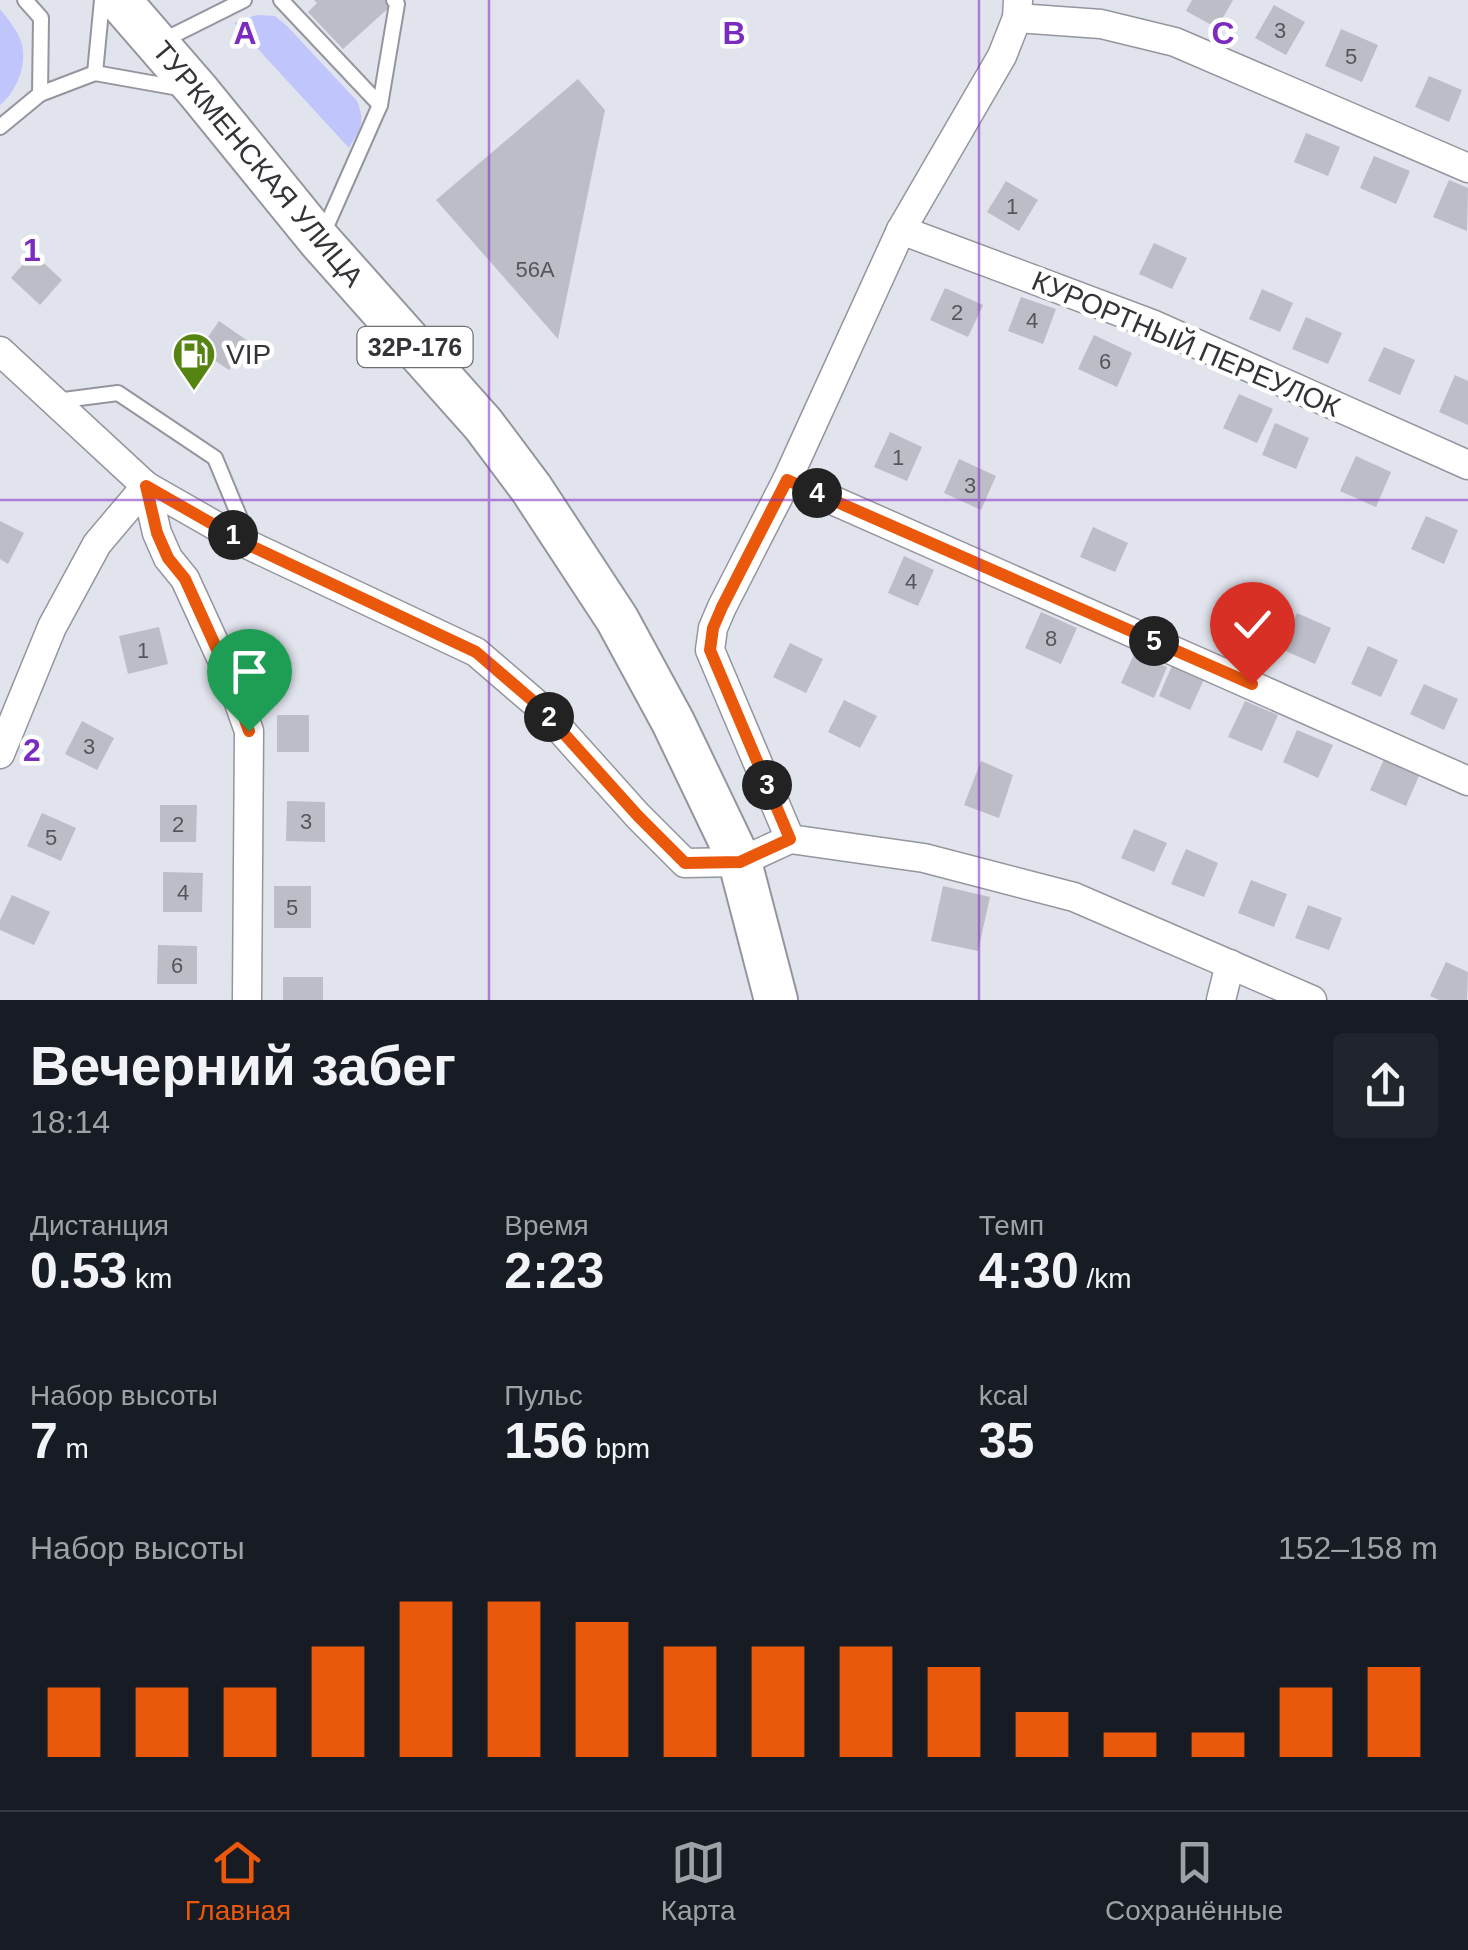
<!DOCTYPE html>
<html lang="ru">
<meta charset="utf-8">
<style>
:root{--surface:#171b24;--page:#20242c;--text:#f1f3f6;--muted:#9ea1a6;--line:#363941;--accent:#ea580c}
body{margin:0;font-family:Helvetica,sans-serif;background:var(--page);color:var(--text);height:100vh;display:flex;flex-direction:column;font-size:38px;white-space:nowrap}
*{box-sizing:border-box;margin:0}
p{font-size:32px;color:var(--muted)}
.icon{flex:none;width:55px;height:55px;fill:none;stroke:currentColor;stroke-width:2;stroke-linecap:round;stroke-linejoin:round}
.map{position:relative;height:1000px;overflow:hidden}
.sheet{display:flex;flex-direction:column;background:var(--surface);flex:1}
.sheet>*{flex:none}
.pin{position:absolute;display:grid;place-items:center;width:85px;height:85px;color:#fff;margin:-102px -42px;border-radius:50% 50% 50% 0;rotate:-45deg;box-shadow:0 0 10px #0007}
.pin .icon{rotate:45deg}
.km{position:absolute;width:50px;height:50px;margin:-25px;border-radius:50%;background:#222;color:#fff;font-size:28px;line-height:50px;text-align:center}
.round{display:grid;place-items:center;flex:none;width:105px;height:105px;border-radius:10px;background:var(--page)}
.summary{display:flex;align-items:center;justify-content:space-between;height:170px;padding:0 30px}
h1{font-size:55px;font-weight:800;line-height:75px}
.stats{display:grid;grid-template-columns:repeat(3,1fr);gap:15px;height:170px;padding:10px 30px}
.stats div{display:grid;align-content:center}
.stats b{font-size:50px;font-weight:800}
.stats small{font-size:28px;font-weight:400}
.stats p{font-size:28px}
.chart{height:280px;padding:20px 30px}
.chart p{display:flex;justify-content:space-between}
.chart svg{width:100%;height:180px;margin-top:10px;stroke:var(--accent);stroke-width:6}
.menu{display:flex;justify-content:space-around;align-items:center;height:140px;border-top:2px solid var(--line);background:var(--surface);font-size:28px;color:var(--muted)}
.menu a{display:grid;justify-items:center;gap:5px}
.menu .on{color:var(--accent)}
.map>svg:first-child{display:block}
.green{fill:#c0c5fc}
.building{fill:#bcbdc7}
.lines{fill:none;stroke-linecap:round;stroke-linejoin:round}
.lane-casing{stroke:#94959f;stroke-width:18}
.street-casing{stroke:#94959f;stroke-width:31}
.primary-casing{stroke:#94959f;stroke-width:46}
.lane{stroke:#fff;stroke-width:14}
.street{stroke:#fff;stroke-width:28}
.primary{stroke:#fff;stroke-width:42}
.route-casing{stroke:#fff;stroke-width:20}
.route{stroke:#ea580c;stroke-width:12}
.grid{fill:none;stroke:#7b2cbf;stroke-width:2.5;stroke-opacity:0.55}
.labels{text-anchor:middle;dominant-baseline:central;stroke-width:9;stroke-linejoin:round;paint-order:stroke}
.number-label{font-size:22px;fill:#55565c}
.shield{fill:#fff;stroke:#707074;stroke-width:2.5}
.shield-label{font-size:25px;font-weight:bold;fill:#333338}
.street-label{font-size:28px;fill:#333338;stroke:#fff}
.poi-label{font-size:28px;fill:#333338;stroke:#fff;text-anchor:start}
.grid-label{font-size:32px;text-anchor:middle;font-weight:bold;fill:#7b2cbf;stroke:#fff;stroke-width:9;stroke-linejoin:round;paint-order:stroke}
</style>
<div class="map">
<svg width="1468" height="1000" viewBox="0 0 1468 1000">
<rect width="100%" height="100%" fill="#e1e3ed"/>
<g class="green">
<path d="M0 9C8 19 19 32 22 45 27 66 16 92 0 105Z"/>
<path d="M257 15 275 16 287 26 357 101C366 123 360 129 349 148L234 23Z"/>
</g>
<g class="building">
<path d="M314 0H387L392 5 343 49 308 12 317 3Z"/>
<path d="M1192 0H1233L1217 28 1186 11Z"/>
<path d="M1274 5 1305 22 1286 55 1255 38Z"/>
<path d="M1341 29 1378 45 1362 82 1325 66Z"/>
<path d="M1429 76 1462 90 1449 122 1415 107Z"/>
<path d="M578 79 605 110 558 339 436 200Z"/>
<path d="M1306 133 1340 147 1328 176 1294 162Z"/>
<path d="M1374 156 1410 171 1396 204 1360 188Z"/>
<path d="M1449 180 1468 188 1467 231 1433 217Z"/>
<path d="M1006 181 1038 200 1019 231 987 212Z"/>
<path d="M1154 243 1187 258 1172 289 1139 274Z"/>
<path d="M33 253 62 280 40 305 11 278Z"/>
<path d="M945 288 983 305 968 337 930 320Z"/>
<path d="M1262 289 1293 303 1280 332 1249 319Z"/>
<path d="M1021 297 1056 309 1043 344 1008 331Z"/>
<path d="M1306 317 1342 333 1328 364 1292 349Z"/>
<path d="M219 321 248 341 229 370 199 350Z"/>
<path d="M1094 335 1132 353 1117 387 1078 369Z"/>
<path d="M1384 347 1415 360 1400 395 1368 381Z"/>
<path d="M1455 375 1468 381V425L1439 412Z"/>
<path d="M1239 394 1273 409 1257 443 1223 428Z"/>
<path d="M1275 423 1309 438 1296 469 1262 455Z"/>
<path d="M890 432 922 447 907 481 874 467Z"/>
<path d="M1356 456 1391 472 1376 507 1340 491Z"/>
<path d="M959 459 996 476 981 510 944 493Z"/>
<path d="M1426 516 1458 530 1444 564 1411 549Z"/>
<path d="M0 521 24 533 8 564 0 559Z"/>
<path d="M1093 527 1128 543 1115 572 1080 557Z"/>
<path d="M904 556 934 570 918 606 888 593Z"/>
<path d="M1244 598 1278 613 1263 645 1230 630Z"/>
<path d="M1041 612 1077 628 1061 664 1025 648Z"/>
<path d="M1297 613 1331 628 1315 664 1281 649Z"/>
<path d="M159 627 168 664 128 674 119 636Z"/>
<path d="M790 643 823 659 806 693 773 677Z"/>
<path d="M1368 646 1398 660 1381 697 1351 684Z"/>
<path d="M1135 652 1167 667 1154 698 1121 683Z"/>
<path d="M1174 661 1206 675 1190 710 1159 696Z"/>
<path d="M1424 684 1458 699 1444 730 1410 714Z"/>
<path d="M844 700 877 716 860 748 828 732Z"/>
<path d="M1245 701 1278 715 1262 751 1228 737Z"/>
<rect x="277" y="715" width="32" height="37"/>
<path d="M82 721 114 738 97 770 65 754Z"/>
<path d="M1297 730 1333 745 1318 778 1283 762Z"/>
<path d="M1386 755 1421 771 1406 806 1370 790Z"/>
<path d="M981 761 1013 775 999 818 964 805Z"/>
<path d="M287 801 325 802V842L286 841Z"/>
<path d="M160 805H197L196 842H160Z"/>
<path d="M42 813 76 828 61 861 27 846Z"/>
<path d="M1134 829 1167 843 1154 872 1121 858Z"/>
<path d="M1186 849 1218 863 1204 897 1171 884Z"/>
<path d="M163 872 203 873 202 912H163Z"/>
<path d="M1251 880 1287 894 1274 927 1238 913Z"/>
<rect x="274" y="886" width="37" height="42"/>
<path d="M943 886 990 897 978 951 931 941Z"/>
<path d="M12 895 50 912 34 945 0 930V920Z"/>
<path d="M1308 905 1342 918 1329 950 1295 938Z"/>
<path d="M158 945 197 946V984H157Z"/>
<path d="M1446 962 1468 972 1467 1000H1439L1430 996Z"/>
<rect x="283" y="977" width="40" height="23"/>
</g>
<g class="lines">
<g class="lane-casing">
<g id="lane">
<path d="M281 0 380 105 322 236"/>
<path d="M160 42 244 0"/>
<path d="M95 73 102 0"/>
<path d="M40 94 95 73 179 88"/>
<path d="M380 105 397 4 394 0"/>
<path d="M0 127 40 94 41 18 25 0"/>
<path d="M56 401 118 393 215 458 249 540"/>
</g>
</g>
<g class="street-casing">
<g id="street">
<path d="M1017 18 1101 24 1175 42 1468 168"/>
<path d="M901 230 1152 324 1468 465"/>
<path d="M0 351 146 486 251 546 476 652 540 707 638 816 685 863 740 862 790 839 924 858 1074 897 1312 1000"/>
<path d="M787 480 1468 781"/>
<path d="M146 486 157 533 168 558 185 579 229 675 249 731 247 1000"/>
<path d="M0 754 52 627 97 544 146 486"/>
<path d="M790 839 710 650 713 628 722 607 787 480 901 230 1002 56 1017 18 1018 0"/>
<path d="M1221 1000 1230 964"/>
</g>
</g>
<g class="primary-casing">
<path id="primary" d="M119 0 198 91 320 241 483 424 531 488 617 619 673 722 740 862 776 1000"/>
</g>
<use href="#lane" class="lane"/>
<use href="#street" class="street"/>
<use href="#primary" class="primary"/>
</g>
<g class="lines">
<g class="route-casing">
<path id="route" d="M249 731 229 676 185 579 168 558 157 533 146 486 251 546 476 652 540 707 638 816 685 863 740 862 790 839 710 650 713 628 722 607 787 480 1252 684"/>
</g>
<use href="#route" class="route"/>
</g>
<path class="grid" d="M489 0V1000M979 0V1000M0 500H1468"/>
<defs>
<g id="fuel-pin" transform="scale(2.25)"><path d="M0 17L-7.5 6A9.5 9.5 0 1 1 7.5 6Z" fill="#568413" stroke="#fff"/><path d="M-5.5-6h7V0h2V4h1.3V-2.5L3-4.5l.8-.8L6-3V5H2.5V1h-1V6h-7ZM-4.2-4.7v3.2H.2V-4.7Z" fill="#fff"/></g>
</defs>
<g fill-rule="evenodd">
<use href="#fuel-pin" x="194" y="354"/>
</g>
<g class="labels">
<g class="number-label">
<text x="1280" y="30">3</text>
<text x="1351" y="56">5</text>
<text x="1012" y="206">1</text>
<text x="535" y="269">56А</text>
<text x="957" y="312">2</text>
<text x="1032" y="320">4</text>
<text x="1105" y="361">6</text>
<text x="898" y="457">1</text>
<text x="970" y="485">3</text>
<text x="911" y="581">4</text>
<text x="1051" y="638">8</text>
<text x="143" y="650">1</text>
<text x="89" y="746">3</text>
<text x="306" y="821">3</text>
<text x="178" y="824">2</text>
<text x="51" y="837">5</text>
<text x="183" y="892">4</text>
<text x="292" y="907">5</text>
<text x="177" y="965">6</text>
</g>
<rect class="shield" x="357.5" y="327" width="115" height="40" rx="8"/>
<g class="shield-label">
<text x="415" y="347">32Р-176</text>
</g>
<g class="street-label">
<text transform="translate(258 164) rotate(50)">ТУРКМЕНСКАЯ УЛИЦА</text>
<text transform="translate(1186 344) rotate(23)">КУРОРТНЫЙ ПЕРЕУЛОК</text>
</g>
<g class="poi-label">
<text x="226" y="354">VIP</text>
</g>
</g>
<g class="grid-label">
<text x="245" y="44">A</text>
<text x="734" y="44">B</text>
<text x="1223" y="44">C</text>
<text x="32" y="261">1</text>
<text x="32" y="761">2</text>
</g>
</svg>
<div class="pin" style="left:249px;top:731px;background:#1e9e55"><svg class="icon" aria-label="arrive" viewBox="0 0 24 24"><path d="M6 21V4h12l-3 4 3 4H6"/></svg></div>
<div class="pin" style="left:1252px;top:684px;background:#d93025"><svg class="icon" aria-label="check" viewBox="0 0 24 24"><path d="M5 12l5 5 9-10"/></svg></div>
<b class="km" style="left:233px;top:535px">1</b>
<b class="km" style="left:549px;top:717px">2</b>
<b class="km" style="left:767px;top:785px">3</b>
<b class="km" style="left:817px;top:493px">4</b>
<b class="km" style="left:1154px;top:641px">5</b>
</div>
<section class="sheet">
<div class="summary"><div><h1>Вечерний забег</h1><p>18:14</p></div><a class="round"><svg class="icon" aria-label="share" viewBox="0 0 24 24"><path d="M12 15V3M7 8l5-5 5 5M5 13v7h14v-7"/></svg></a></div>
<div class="stats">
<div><p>Дистанция</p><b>0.53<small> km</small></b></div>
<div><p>Время</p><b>2:23</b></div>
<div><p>Темп</p><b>4:30<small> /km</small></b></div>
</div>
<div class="stats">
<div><p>Набор высоты</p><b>7<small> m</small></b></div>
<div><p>Пульс</p><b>156<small> bpm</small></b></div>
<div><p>kcal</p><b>35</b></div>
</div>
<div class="chart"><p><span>Набор высоты</span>152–158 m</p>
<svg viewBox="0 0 160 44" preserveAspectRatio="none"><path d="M5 44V27M15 44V27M25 44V27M35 44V17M45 44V6M55 44V6M65 44V11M75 44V17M85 44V17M95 44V17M105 44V22M115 44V33M125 44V38M135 44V38M145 44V27M155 44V22"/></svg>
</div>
</section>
<nav class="menu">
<a class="on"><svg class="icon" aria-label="home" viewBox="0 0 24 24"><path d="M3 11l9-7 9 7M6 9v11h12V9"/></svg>Главная</a>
<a><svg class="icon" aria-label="map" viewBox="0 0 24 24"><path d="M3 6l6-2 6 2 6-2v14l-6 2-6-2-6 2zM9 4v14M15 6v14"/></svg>Карта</a>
<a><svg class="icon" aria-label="saved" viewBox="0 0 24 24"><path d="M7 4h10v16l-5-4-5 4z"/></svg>Сохранённые</a>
</nav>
